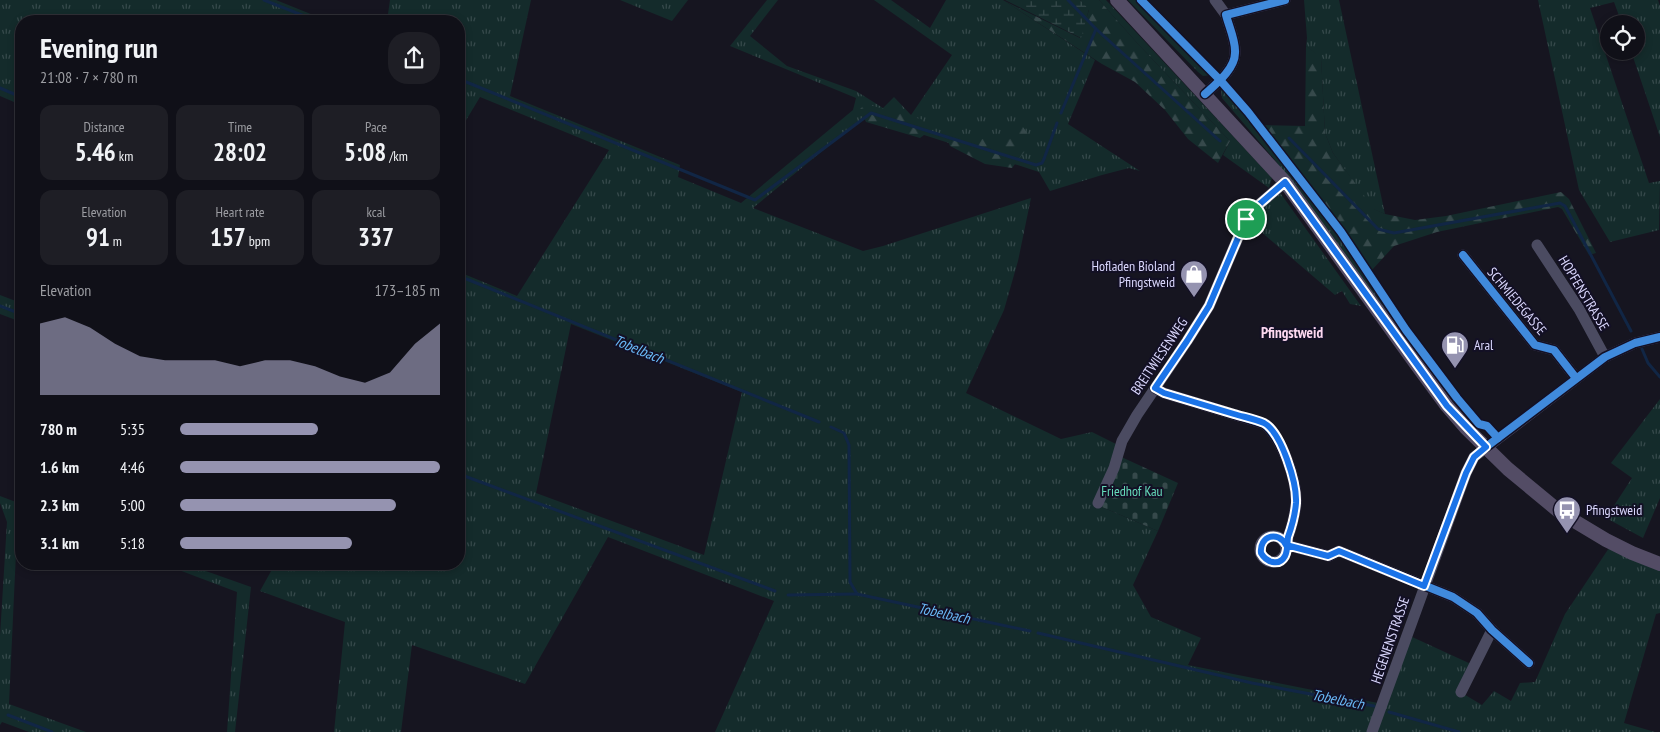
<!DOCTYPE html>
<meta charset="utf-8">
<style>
:root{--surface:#101018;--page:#1e1e25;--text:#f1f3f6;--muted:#9c9da2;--line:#303037;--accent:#9593b0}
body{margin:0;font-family:"PT Sans Narrow",sans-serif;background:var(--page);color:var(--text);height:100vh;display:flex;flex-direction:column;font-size:19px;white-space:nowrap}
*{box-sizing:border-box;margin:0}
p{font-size:16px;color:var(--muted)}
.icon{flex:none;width:28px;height:28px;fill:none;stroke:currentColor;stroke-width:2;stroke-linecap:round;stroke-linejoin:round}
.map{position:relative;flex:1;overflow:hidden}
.side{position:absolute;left:15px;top:15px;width:450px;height:555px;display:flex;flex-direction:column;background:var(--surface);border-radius:20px;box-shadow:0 2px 8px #0003,0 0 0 1px var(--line)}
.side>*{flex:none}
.tools{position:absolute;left:1600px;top:15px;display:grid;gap:10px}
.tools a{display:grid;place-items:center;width:45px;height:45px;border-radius:50%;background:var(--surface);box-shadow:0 2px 8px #0003,0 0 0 1px var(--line);font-size:25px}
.pin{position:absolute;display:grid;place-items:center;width:42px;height:42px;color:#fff;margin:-21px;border:2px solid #fff;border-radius:50%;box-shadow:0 1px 5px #0007}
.round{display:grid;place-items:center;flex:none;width:52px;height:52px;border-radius:20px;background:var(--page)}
.head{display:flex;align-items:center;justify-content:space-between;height:85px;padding:0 25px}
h1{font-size:28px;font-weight:700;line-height:38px}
.figures{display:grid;grid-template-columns:repeat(3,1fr);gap:8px;height:85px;padding:5px 25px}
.figures div{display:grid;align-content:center;border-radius:12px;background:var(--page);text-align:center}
.figures b{font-size:25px;font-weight:700}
.figures small{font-size:14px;font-weight:400}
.figures p{font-size:14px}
.chart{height:140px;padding:10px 25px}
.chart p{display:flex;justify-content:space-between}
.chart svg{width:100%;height:90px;margin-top:5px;fill:var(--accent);opacity:.7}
ul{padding:0 25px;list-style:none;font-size:16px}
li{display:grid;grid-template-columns:80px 60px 1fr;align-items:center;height:38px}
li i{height:12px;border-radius:6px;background:var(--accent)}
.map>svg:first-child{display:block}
.grass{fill:url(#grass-tufts);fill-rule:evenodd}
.forest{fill:url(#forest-firs)}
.wetland{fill:url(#wetland-marsh)}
.cemetery{fill:url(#cemetery-stones)}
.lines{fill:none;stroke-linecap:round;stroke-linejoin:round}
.stream{stroke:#112645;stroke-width:3}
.minor{stroke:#4b4b61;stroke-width:11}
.major{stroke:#534c65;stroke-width:14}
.cycleway-casing{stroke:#131025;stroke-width:11}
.cycleway{stroke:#408adc;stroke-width:8}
.route-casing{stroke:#fff;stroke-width:10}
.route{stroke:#1a73e8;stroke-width:6}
.labels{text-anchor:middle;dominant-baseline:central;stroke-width:4;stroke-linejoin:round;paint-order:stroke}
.poi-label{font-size:14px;fill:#dad7fd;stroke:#131025;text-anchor:start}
.street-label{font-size:14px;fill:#dad7fd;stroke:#131025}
.park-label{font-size:14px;fill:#65daba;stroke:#131025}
.neighbourhood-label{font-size:15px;font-weight:bold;fill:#fdd8f1;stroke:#131025}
.water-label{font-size:15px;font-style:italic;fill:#6abaf8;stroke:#131025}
</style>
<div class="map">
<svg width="1660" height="732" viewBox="0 0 1660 732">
<defs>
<pattern id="grass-tufts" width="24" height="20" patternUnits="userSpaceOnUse" patternTransform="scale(1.25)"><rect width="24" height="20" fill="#142b2b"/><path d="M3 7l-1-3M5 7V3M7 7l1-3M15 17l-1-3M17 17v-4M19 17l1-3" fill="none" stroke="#36494b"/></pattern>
<pattern id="forest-firs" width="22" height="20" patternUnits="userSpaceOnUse" patternTransform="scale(1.25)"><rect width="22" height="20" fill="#142b2b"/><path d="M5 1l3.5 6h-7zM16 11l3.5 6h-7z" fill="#36494b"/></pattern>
<pattern id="wetland-marsh" width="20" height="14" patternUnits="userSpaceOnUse" patternTransform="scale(1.25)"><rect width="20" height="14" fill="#142b2b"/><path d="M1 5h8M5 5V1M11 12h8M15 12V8" fill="none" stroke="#36494b"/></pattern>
<pattern id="cemetery-stones" width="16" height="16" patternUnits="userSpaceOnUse" patternTransform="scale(1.25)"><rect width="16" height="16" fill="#142b2b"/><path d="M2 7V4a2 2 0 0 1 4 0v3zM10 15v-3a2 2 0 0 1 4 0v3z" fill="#36494b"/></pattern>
</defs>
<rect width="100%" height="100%" fill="#161520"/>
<g class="grass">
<path d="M0 0H276L328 21H292L280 16 277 21H21V105L0 96Z"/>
<path d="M390 0H531L510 96 680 165 678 177 741 203 853 110 856 98 730 46 767 0H778L750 36 787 66 856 91 883 108 894 97 911 115 952 55 874 0H891L930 28 946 0H1003L1095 60 1068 124 1140 171 1129 168 1102 175 1050 191 1039 172 865 116 753 208 863 251 883 246 1031 198 1018 261 1004 310 966 393 1061 439 1092 432 1120 446 1095 504 1158 531 1133 585 1151 617 1201 638 1188 665 1378 703 1368 732H715L774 601 608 537 525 684 412 645 401 732H334L345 622 260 591 275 564H459V272L517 296 609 150 480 97 459 132V21H387ZM571 324 742 392 704 555 536 493Z"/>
<path d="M620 0H688L672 21Z"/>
<path d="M1099 0H1106L1272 178 1269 188 1223 155 1230 141 1138 44Z"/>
<path d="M1128 0H1139L1212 75 1203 76 1198 72Z"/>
<path d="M1304 0H1339L1385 214 1373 209 1333 153 1325 133 1321 58 1306 46 1307 38Z"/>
<path d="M1538 0H1658L1660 6V137L1631 51H1636V24H1622L1614 2 1590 8 1649 183 1660 181 1659 230 1610 242 1579 190Z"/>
<path d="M1223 87 1299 179 1354 254 1418 354 1274 159 1222 98 1221 90Z"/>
<path d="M1273 191 1281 194 1361 306 1350 304 1342 291 1335 295 1246 219Z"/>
<path d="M0 295 21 303V322L0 314Z"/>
<path d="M1660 399V498L1643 538 1606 518 1632 478 1611 463Z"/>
<path d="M0 496 21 504V510L18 509 9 704 86 732H29L2 722 0 725V636L7 522 0 503Z"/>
<path d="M1609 548 1660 569V613L1656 614 1624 723 1655 732H1377L1410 636 1471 664 1457 690 1482 705 1494 691 1511 701 1520 683 1535 682 1565 614Z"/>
<path d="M163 564H186L251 587 235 732H227L237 592Z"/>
</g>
<g class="forest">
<path d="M1003 0 1080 38 1089 10 1080 0H1099L1138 44 1230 141 1218 163 1188 139 1165 110 1135 82 1102 64Z"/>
<path d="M1306 46 1321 57 1325 133 1333 153 1374 209 1385 214 1415 220 1446 216 1561 192 1569 199 1596 253 1589 255 1562 209 1558 207 1437 232 1394 246 1372 270 1329 212 1261 125 1305 126Z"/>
<path d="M866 104 924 120 928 132 920 138 866 122 860 109Z"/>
<path d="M1023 127 1030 137 1026 150 1012 168 985 164 950 146 945 134 1000 141 1009 128Z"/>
</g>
<path class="wetland" d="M1005 0H1080L1089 9 1081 38Z"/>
<path class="cemetery" d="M1117 455 1178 483 1158 531 1095 504Z"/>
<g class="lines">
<g class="stream">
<path d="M264 0 317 21"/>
<path d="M1068 0 1096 29 1220 141"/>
<path d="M459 79 755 200 871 113 1036 165 1042 163 1044 159 1057 123"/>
<path d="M0 88 21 97"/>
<path d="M1061 113 1096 29"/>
<path d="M1289 138 1378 229 1394 233 1560 203 1565 206 1631 331"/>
<path d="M459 276 819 422"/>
<path d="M0 306 21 314"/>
<path d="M1642 349 1648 363 1660 377"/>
<path d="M831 427 844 433 849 445 850 582 857 594 1030 631"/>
<path d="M459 474 775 591"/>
<path d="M788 595 857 594"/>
<path d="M1038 633 1252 683 1374 706"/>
<path d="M1389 712 1459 732"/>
<path d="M8 715 52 732"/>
</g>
<g class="minor">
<path d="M1215 0 1226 15"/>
<path d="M1205 94C1216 84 1235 69 1235 53 1236 41 1229 27 1226 15L1285 0"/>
<path d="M1537 245 1579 309 1605 357"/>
<path d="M1463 255 1535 345 1554 350 1576 378"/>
<path d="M1155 388 1164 393 1265 424C1282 440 1297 478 1296 503 1295 517 1290 531 1286 545L1329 556 1339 551 1453 597 1477 613 1492 630 1529 663"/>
<path d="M1098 503 1114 468 1122 441 1137 415 1187 341 1209 306 1246 219 1255 208 1285 182"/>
<circle cx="1273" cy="549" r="13"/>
<path d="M1461 692 1492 630"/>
<path d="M1372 732 1466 473 1474 457 1605 357 1635 343 1660 337"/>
</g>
<path class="major" d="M1117 0 1285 182 1416 364 1447 406 1466 428 1508 469 1561 513 1606 540 1632 553 1660 564"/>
<g class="cycleway-casing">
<g id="cycleway">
<path d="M1141 0 1220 80 1248 112 1341 232 1406 330 1457 398 1479 424 1487 426 1498 438"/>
<path d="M1205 94C1216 84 1235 69 1235 53 1236 41 1229 27 1226 15L1285 0"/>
<path d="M1463 255 1535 345 1554 350 1576 378"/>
<path d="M1155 388 1164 393 1265 424C1282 440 1297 478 1296 503 1295 517 1290 531 1286 545L1329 556 1339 551 1453 597 1477 613 1492 630 1529 663"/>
<path d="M1486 447 1605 357 1635 343 1660 337"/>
</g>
</g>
<use href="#cycleway" class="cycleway"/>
</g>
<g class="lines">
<g class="route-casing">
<path id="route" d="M1246 219 1209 306 1187 341 1155 388 1164 393C1188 400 1211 407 1234 414 1244 417 1255 419 1264 423 1282 433 1297 484 1296 503 1295 515 1292 526 1288 537 1287 543 1288 550 1285 556 1279 567 1266 562 1261 553 1259 536 1278 530 1286 545L1328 556 1339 551 1424 586 1466 473 1474 457 1486 447 1447 406 1285 182 1255 208 1246 219"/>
</g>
<use href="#route" class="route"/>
</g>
<defs>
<g id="shop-pin" transform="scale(1.4375)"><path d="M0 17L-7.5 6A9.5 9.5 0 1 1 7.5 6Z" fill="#9593b0" stroke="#131025"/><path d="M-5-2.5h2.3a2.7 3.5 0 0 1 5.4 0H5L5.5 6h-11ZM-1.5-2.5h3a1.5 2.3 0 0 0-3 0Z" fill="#fff"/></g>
<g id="fuel-pin" transform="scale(1.4375)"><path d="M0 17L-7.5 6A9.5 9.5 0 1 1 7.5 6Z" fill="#9593b0" stroke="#131025"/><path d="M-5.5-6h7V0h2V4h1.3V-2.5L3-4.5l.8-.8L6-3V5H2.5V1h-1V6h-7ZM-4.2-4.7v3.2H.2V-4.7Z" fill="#fff"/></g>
<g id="bus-pin" transform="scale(1.4375)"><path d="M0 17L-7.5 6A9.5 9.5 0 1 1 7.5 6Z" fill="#9593b0" stroke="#131025"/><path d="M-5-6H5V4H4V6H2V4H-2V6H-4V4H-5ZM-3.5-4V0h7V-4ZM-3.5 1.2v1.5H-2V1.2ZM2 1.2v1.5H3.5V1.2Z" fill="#fff"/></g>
</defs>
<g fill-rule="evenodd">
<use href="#shop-pin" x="1194" y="274"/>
<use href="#fuel-pin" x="1455" y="345"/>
<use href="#bus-pin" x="1567" y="510"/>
</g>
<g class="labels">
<g class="poi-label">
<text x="1175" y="266" text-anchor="end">Hofladen Bioland<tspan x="1175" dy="16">Pfingstweid</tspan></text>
<text x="1474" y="345">Aral</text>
<text x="1586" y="510">Pfingstweid</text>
</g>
<g class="street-label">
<text transform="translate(1584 293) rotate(59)">HOPFENSTRASSE</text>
<text transform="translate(1517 301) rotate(50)">SCHMIEDEGASSE</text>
<text transform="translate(1159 356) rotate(-56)">BREITWIESENWEG</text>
<text transform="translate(1390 640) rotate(-71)">HEGENENSTRASSE</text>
</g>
<g class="park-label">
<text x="1132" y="491">Friedhof Kau</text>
</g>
<g class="neighbourhood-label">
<text x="1292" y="332">Pfingstweid</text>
</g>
<g class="water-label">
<text transform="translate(639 349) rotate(22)">Tobelbach</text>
<text transform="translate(944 613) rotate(12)">Tobelbach</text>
<text transform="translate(1338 699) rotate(11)">Tobelbach</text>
</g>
</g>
</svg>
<div class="tools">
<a><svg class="icon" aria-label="locate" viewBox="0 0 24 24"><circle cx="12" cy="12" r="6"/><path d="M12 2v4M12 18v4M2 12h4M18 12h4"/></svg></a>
</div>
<div class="pin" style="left:1246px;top:219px;background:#1e9e55"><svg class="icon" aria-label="arrive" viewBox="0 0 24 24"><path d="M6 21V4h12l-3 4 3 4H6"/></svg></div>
<section class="side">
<div class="head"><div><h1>Evening run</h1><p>21:08 · 7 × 780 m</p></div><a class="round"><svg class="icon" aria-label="share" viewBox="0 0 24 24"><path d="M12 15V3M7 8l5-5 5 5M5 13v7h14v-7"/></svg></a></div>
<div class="figures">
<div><p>Distance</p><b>5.46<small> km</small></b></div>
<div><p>Time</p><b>28:02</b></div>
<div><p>Pace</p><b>5:08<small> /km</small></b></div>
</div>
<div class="figures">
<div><p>Elevation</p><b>91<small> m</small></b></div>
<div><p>Heart rate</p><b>157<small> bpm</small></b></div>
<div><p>kcal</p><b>337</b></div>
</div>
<div class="chart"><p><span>Elevation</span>173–185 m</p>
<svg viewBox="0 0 160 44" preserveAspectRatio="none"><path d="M0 44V9L10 6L20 11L30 19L40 25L50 27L60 27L70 27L80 30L90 27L100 27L110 30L120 35L130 38L140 33L150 19L160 9V44z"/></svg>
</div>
<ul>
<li><b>780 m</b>5:35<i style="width:53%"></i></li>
<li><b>1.6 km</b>4:46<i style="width:100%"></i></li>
<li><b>2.3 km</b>5:00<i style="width:83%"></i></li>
<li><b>3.1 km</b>5:18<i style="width:66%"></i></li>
</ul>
</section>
</div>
